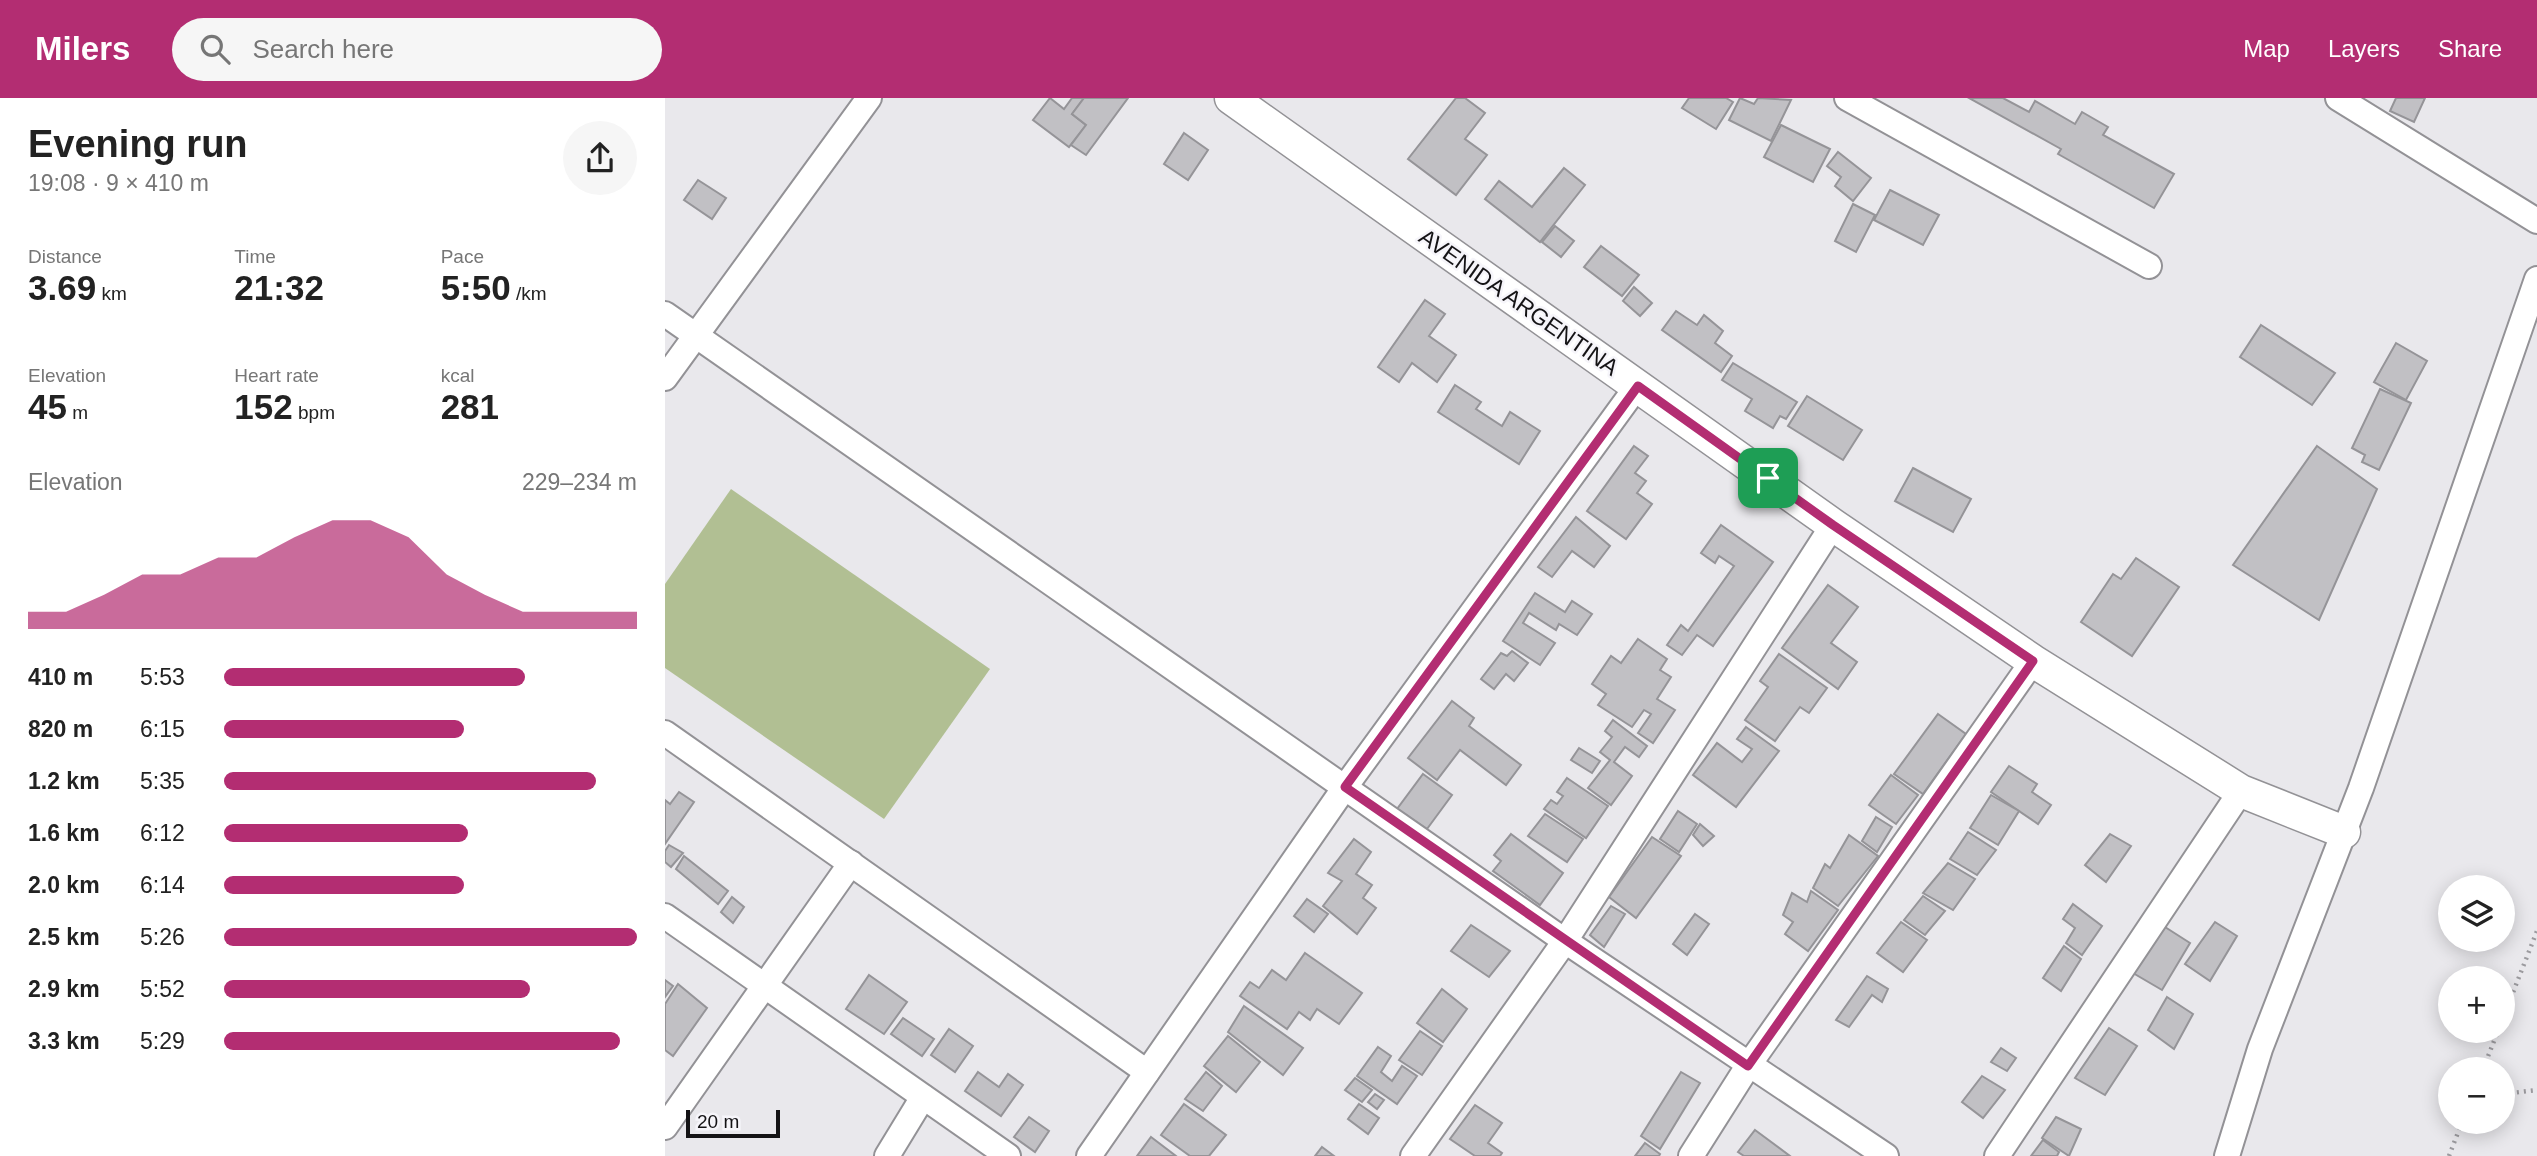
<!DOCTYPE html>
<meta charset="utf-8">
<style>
:root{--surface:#fff;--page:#f6f6f6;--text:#222;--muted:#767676;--accent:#b32d72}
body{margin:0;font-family:Arial,sans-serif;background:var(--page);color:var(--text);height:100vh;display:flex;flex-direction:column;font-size:26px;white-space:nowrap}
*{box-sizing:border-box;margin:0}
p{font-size:23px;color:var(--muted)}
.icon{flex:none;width:38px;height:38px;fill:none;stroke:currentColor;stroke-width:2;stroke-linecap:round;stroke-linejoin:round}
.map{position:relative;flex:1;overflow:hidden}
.sheet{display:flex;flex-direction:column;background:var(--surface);width:665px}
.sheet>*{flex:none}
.tools{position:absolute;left:1773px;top:777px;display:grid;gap:14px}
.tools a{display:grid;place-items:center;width:77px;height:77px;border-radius:50%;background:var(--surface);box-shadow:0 4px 18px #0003;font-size:35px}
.scale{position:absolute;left:21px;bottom:18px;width:94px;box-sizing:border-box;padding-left:7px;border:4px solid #141315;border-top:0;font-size:19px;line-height:24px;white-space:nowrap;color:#141315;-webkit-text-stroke:5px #f6f5fa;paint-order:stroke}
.pin{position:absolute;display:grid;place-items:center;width:60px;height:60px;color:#fff;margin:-30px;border-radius:14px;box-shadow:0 4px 10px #0006}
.round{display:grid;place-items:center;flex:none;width:74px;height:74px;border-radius:37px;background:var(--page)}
.overview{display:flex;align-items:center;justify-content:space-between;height:119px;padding:0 28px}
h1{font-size:38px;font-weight:600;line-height:52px}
.metrics{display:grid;grid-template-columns:repeat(3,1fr);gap:10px;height:119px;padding:7px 28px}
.metrics div{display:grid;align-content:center}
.metrics b{font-size:35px;font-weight:600}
.metrics small{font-size:19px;font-weight:400}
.metrics p{font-size:19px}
.chart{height:196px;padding:14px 28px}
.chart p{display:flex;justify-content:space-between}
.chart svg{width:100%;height:126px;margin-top:7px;fill:var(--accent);opacity:.7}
ul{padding:0 28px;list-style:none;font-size:23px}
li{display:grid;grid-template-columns:112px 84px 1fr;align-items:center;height:52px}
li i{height:18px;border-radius:9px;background:var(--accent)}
header{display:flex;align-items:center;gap:42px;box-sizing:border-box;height:98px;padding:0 35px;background:var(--accent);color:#fff}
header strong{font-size:33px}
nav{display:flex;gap:38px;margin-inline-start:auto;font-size:24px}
.search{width:490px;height:63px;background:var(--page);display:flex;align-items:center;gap:18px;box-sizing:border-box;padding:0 24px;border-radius:38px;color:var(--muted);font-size:26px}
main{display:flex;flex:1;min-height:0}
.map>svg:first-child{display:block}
.green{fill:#b1bf93}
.building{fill:#c1c0c4;stroke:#959498;stroke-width:2}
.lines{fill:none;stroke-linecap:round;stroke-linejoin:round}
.minor-casing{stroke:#939296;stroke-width:28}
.tertiary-casing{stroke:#939296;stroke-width:35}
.path{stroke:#9b9a9e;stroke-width:4.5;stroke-dasharray:2 5;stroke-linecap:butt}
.minor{stroke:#fff;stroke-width:24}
.tertiary{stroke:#fff;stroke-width:32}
.route-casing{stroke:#fff;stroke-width:14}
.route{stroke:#b32d72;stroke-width:9}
.labels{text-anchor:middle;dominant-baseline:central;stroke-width:5;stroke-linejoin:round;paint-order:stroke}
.street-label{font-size:23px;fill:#141315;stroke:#f6f5fa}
</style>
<header>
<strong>Milers</strong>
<div class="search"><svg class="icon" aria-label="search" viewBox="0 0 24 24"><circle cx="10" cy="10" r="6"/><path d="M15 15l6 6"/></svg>Search here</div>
<nav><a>Map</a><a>Layers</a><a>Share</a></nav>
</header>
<main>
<section class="sheet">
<div class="overview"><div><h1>Evening run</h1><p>19:08 · 9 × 410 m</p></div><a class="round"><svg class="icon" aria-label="share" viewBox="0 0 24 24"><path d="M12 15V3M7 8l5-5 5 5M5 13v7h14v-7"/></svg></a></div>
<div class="metrics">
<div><p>Distance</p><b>3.69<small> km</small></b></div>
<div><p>Time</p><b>21:32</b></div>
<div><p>Pace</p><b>5:50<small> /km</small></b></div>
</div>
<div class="metrics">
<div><p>Elevation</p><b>45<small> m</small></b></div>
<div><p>Heart rate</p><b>152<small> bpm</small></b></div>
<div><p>kcal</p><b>281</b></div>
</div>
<div class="chart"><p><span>Elevation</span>229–234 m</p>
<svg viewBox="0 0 160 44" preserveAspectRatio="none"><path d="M0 44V38L10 38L20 32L30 25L40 25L50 19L60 19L70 12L80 6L90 6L100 12L110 25L120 32L130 38L140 38L150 38L160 38V44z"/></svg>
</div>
<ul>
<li><b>410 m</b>5:53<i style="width:73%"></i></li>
<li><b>820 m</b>6:15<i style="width:58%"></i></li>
<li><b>1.2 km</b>5:35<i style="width:90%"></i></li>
<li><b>1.6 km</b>6:12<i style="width:59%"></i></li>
<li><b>2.0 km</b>6:14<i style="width:58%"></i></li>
<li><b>2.5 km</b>5:26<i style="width:100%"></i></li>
<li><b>2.9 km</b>5:52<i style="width:74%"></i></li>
<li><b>3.3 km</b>5:29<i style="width:96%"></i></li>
</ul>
</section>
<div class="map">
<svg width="1872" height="1058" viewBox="0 0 1872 1058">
<rect width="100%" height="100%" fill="#e9e8ec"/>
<path class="green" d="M66 391 325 571 219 721 0 570V486Z"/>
<g class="building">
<path d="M385 0 399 11 407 0H419L407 16 421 27 404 49 368 22Z"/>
<path d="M419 0H463L421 57 406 47 421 27 407 16Z"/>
<path d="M791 0H800L820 15 800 41 822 57 791 97 743 61Z"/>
<path d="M1024 0H1061L1068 4 1051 31 1017 10Z"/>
<path d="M1075 0 1089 6 1093 0 1126 2 1106 43 1064 22Z"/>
<path d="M1304 0H1338L1364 14 1370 3 1410 26 1417 14 1443 29 1438 37 1509 76 1489 110 1393 56 1396 51Z"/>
<path d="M1731 0H1760L1749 24 1725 13Z"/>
<path d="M1116 27 1165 51 1148 84 1099 59Z"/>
<path d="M519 35 543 52 523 82 499 66Z"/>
<path d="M1173 54 1206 80 1188 103 1170 88 1176 79 1162 68Z"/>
<path d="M899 70 920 87 875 144 820 101 834 83 867 109Z"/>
<path d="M33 82 61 100 47 121 19 102Z"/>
<path d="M1225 92 1274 117 1258 147 1209 122Z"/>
<path d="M1188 106 1210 117 1191 154 1170 143Z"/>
<path d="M890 128 909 143 896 159 877 144Z"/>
<path d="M936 148 974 177 957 198 919 169Z"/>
<path d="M969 189 987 205 975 218 958 203Z"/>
<path d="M760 202 780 216 764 238 791 257 772 284 747 265 734 284 713 269Z"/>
<path d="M1011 213 1032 227 1039 217 1058 233 1050 245 1067 258 1056 274 997 232Z"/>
<path d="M1596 227 1670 275 1647 307 1575 259Z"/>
<path d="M1731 245 1762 263 1741 302 1709 284Z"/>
<path d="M1068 265 1132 304 1121 321 1115 318 1108 330 1080 313 1087 301 1057 282Z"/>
<path d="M790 287 816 304 811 311 837 328 845 314 875 333 854 366 773 314Z"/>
<path d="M1715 291 1746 305 1714 372 1697 364 1700 357 1687 350Z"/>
<path d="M1142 298 1197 332 1178 362 1123 328Z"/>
<path d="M969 348 983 358 970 375 981 383 972 395 987 406 961 441 922 413Z"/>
<path d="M1652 348 1712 391 1654 522 1568 467Z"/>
<path d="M1248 370 1306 401 1288 434 1230 403Z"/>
<path d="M911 419 945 448 929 469 907 453 887 479 873 469Z"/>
<path d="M1056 427 1108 464 1048 548 1032 537 1017 557 1002 547 1016 527 1023 533 1069 468 1054 458 1050 465 1036 455Z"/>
<path d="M1471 460 1514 489 1467 558 1416 524 1448 476 1456 481Z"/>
<path d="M1163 487 1193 509 1166 545 1192 564 1173 591 1117 550Z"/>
<path d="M870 495 900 514 907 503 927 516 912 537 894 526 891 532 864 515 858 525 890 545 875 567 838 543Z"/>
<path d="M973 541 1002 561 995 572 1006 579 992 601 1010 612 988 645 973 635 986 616 979 612 967 629 933 607 941 596 927 586 946 558 956 565Z"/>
<path d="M847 553 863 565 849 583 841 576 829 591 816 581 836 555 842 558Z"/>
<path d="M1114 556 1162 590 1144 615 1135 609 1110 643 1080 622 1103 589 1095 583Z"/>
<path d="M787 603 809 620 804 628 856 667 841 687 795 652 772 682 743 660Z"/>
<path d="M1273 616 1301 636 1258 696 1229 676Z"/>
<path d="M948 622 982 648 974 659 960 649 949 664 967 678 946 707 923 690 945 662 935 654 947 639 940 633Z"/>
<path d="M1081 629 1114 653 1071 709 1028 677 1052 645 1077 664 1087 651 1072 641Z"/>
<path d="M914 650 935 663 927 675 906 662Z"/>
<path d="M1344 668 1372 686 1367 694 1386 707 1373 726 1326 694Z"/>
<path d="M758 676 787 697 762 731 732 711Z"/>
<path d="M1226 677 1253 697 1231 726 1204 707Z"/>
<path d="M902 680 943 708 921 740 879 711 886 702 892 706 898 698 892 694Z"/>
<path d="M14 694 29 704 0 746V702L5 706Z"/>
<path d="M1326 697 1354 713 1333 747 1305 730Z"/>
<path d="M1013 713 1032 726 1014 754 995 741Z"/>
<path d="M880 716 918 741 902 764 863 738Z"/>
<path d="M1211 719 1227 729 1212 754 1197 743Z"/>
<path d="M1035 726 1049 738 1038 748 1028 737Z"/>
<path d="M1303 734 1331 752 1312 777 1285 761Z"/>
<path d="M846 736 898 775 875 807 828 773 836 763 829 757Z"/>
<path d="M1445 736 1466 748 1441 784 1420 767Z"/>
<path d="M1184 737 1213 758 1173 808 1148 790 1160 766 1165 770Z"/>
<path d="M987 739 1016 758 971 820 944 799Z"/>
<path d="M689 741 706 754 691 776 707 787 698 800 711 810 692 836 658 808 677 783 663 775Z"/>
<path d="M4 747 18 755 6 769 0 764V753Z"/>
<path d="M19 758 63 793 53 806 11 771Z"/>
<path d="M1283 765 1310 781 1288 812 1258 795Z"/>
<path d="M1146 793 1173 812 1143 853 1120 836 1128 824 1118 817 1127 795 1142 804Z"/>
<path d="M1258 798 1280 813 1260 837 1239 822Z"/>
<path d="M67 799 79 809 68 825 56 814Z"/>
<path d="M642 801 663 816 649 834 629 818Z"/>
<path d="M1408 806 1437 828 1417 857 1401 845 1410 830 1398 821Z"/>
<path d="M946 808 960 816 939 849 925 837Z"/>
<path d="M1030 816 1044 826 1022 857 1008 846Z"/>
<path d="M1236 824 1262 842 1238 874 1212 855Z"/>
<path d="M1550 824 1572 838 1545 883 1520 866Z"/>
<path d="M806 827 845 853 824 879 786 853Z"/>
<path d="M1500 829 1525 845 1497 892 1468 875Z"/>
<path d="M1399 848 1416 861 1396 893 1378 880Z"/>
<path d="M640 855 697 895 674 926 652 911 645 922 634 914 622 931 575 898 585 884 594 890 607 872 621 882Z"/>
<path d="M204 877 242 904 219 936 181 911Z"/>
<path d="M1202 878 1223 891 1217 904 1207 897 1184 929 1171 922Z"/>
<path d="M0 882 8 888 0 899Z"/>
<path d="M13 886 42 910 8 958 0 952V906Z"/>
<path d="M777 891 802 911 778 944 752 925Z"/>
<path d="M1502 899 1528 916 1509 951 1483 932Z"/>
<path d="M579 908 638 950 618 977 563 934Z"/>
<path d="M238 920 269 941 257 958 226 936Z"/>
<path d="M1444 930 1472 948 1440 997 1410 980Z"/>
<path d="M284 931 308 948 290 974 266 957Z"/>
<path d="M755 933 777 948 757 977 734 962Z"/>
<path d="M563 938 595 964 571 994 539 968Z"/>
<path d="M713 949 726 958 716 974 727 983 737 968 752 978 732 1006 692 978Z"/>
<path d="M1336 950 1351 960 1342 973 1326 964Z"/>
<path d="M313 974 334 989 343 976 358 987 336 1018 300 993Z"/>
<path d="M541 974 557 988 538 1013 520 1001Z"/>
<path d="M1016 974 1035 985 995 1051 976 1038Z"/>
<path d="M1317 978 1340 992 1318 1020 1297 1004Z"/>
<path d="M690 980 707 992 697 1004 680 992Z"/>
<path d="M710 996 719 1002 712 1011 703 1004Z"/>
<path d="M519 1006 561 1037 544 1058H525L496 1037Z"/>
<path d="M694 1006 714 1020 703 1036 683 1021Z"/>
<path d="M810 1007 837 1025 823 1045 837 1055 835 1058H810L785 1041Z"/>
<path d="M364 1019 384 1033 370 1054 349 1039Z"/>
<path d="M1391 1019 1416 1031 1404 1058 1377 1040Z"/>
<path d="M1090 1032 1125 1058H1079L1073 1054Z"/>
<path d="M486 1039 511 1058H472Z"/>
<path d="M1378 1042 1394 1054 1392 1058H1366Z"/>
<path d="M980 1045 995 1056 994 1058H970Z"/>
<path d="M657 1049 669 1058H650Z"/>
</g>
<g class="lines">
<g class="minor-casing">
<g id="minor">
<path d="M1182 0 1484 168"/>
<path d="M1673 0 1872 123"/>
<path d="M0 216 900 843 1221 1058"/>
<path d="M0 280 204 0"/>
<path d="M0 635 482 974"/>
<path d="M0 818 343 1058"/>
<path d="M0 1029 186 765"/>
<path d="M222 1058 258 999"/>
<path d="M424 1058 680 689 973 287"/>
<path d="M748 1058 900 843 1168 427"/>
<path d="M1026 1058 1083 968 1368 563"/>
<path d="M1332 1058 1576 693"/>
<path d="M1562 1058 1595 951 1696 690 1872 181"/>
</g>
</g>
<g class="tertiary-casing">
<path id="tertiary" d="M566 0 1168 427 1368 563 1576 693 1679 734"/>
</g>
<g class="path">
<path d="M1838 920 1872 833"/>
<path d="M1818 971 1833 933"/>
<path d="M1838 996 1872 992"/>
<path d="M1784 1058 1797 1024"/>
</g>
<use href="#minor" class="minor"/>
<use href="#tertiary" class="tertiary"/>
</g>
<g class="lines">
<g class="route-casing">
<path id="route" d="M973 288 1168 427 1368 563 1083 968 680 689Z"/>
</g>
<use href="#route" class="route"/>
</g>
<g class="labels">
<g class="street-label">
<text transform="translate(854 204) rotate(35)">AVENIDA ARGENTINA</text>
</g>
</g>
</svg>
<div class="tools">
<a><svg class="icon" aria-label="layers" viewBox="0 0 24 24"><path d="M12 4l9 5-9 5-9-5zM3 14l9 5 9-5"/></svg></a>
<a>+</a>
<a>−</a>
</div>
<div class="scale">20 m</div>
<div class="pin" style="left:1103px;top:380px;background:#1e9e55"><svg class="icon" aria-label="arrive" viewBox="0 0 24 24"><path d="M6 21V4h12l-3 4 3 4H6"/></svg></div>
</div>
</main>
